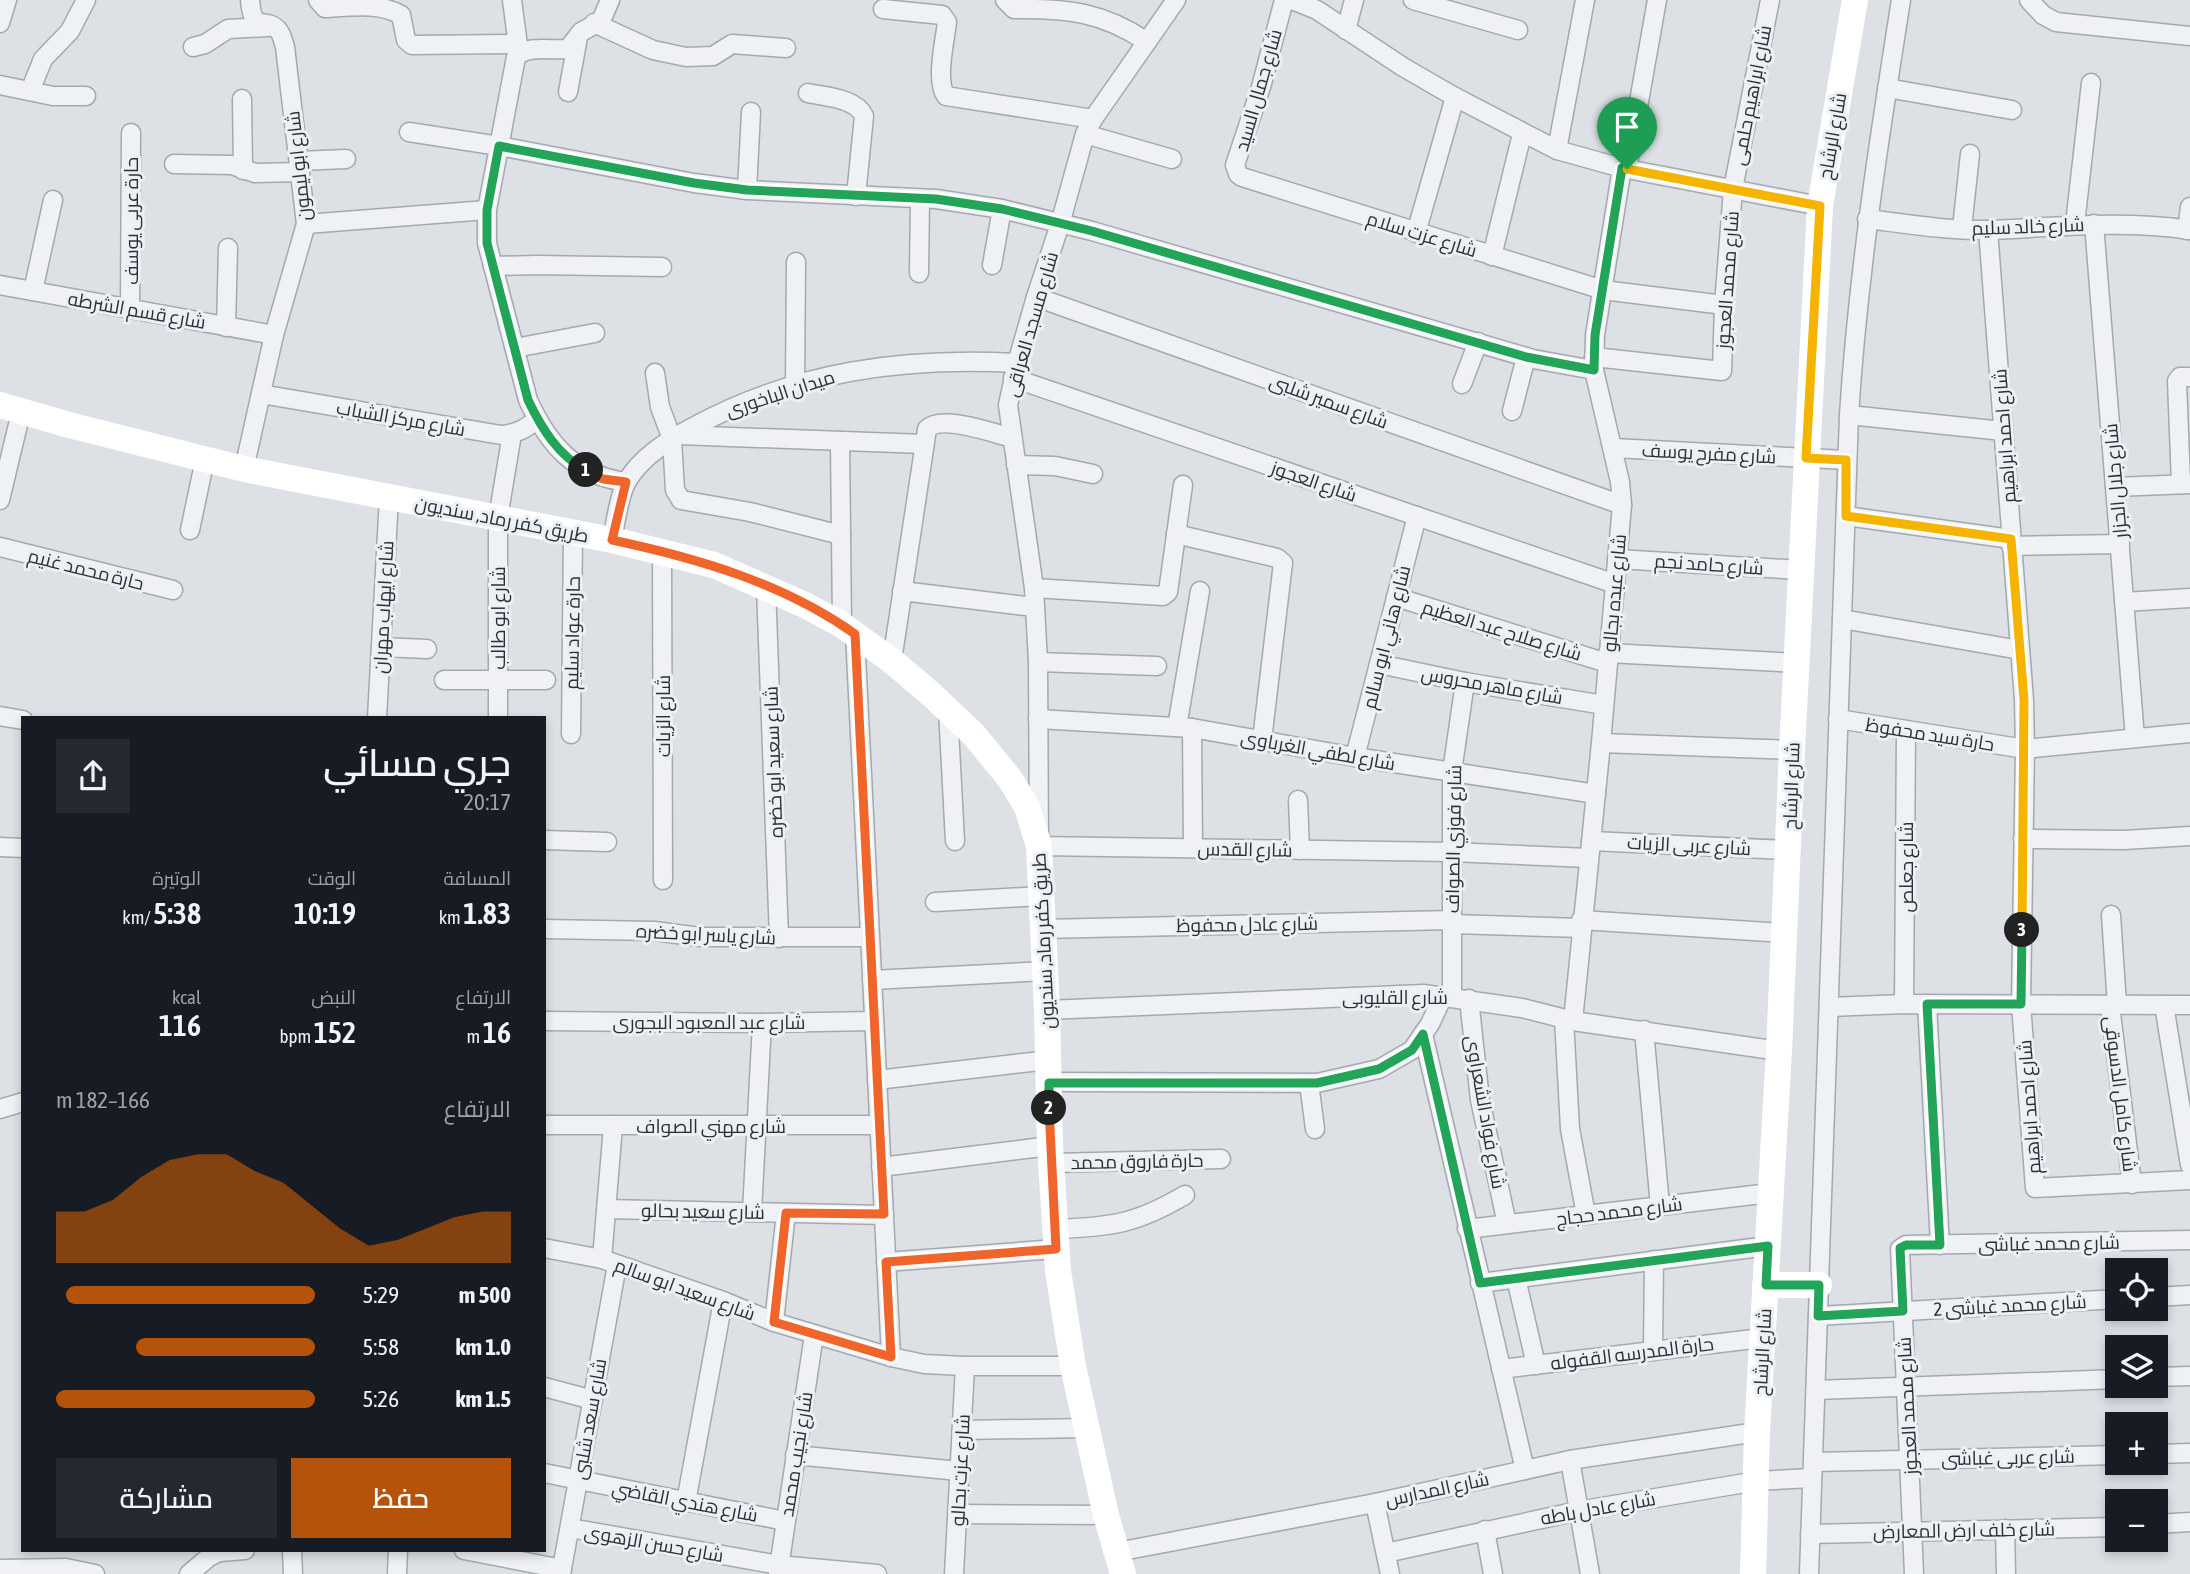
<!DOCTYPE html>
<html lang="ar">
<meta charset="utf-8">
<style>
:root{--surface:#171b24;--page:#242831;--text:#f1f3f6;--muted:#9ea1a6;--accent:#b45309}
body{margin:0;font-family:"Asap Condensed",Cairo,sans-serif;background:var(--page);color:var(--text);direction:rtl;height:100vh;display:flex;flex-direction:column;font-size:26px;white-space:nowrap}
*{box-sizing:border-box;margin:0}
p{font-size:23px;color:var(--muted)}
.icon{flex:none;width:38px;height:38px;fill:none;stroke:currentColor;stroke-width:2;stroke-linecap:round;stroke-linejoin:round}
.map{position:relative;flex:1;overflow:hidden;direction:ltr}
.sheet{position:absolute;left:21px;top:716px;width:525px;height:836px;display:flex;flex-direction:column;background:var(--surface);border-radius:0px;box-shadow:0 4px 10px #0003;direction:rtl}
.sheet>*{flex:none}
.fabs{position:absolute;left:2105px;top:1258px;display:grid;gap:14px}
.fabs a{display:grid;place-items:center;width:63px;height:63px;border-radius:0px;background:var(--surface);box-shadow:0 4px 10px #0003;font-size:35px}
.pin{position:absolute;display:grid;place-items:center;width:60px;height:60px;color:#fff;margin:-72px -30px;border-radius:50% 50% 50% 0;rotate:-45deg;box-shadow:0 0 7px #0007}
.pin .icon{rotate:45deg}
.km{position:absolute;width:35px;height:35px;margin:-18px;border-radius:50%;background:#222;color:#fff;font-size:19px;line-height:35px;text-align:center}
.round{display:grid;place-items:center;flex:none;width:74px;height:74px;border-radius:0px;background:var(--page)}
.headline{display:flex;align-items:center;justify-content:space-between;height:119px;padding:0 35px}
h1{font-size:38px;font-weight:600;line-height:52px}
.figures{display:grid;grid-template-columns:repeat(3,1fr);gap:10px;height:119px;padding:7px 35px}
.figures div{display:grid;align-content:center}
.figures b{font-size:30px;font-weight:600}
.figures small{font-size:19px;font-weight:400}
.figures p{font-size:19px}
.chart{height:196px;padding:14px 35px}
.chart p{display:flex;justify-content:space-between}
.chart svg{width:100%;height:126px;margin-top:7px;fill:var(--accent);opacity:.7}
.button{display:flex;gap:14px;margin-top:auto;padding:14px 35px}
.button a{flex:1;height:80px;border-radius:0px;background:var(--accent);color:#fff;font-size:28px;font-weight:600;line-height:80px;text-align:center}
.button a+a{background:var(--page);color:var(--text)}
ul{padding:0 35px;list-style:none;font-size:23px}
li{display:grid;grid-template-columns:112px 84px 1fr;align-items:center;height:52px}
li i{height:18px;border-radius:9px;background:var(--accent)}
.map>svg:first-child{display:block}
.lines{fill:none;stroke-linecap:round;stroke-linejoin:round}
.street-casing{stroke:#a3a9ae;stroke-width:21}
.street{stroke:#eff1f4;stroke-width:18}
.secondary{stroke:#fff;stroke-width:26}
.split-1-casing{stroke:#fff;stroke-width:14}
.split-2-casing{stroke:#fff;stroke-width:14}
.split-3-casing{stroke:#fff;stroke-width:14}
.split-4-casing{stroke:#fff;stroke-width:14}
.split-1{stroke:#22a559;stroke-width:9}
.split-2{stroke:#f0652b;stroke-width:9}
.split-3{stroke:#22a559;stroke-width:9}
.split-4{stroke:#f5b400;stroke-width:9}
.labels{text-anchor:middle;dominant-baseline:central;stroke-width:6;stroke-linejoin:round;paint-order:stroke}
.street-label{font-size:19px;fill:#28313a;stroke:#ecf0f3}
</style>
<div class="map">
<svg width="2190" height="1574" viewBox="0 0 2190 1574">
<rect width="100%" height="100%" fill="#dde1e5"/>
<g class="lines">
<g class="street-casing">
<g id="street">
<path d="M318 0 325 8C349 7 379 2 401 15L406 40 412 45 518 44"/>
<path d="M512 0 519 53"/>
<path d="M610 0 601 21 581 32 568 49C552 51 528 44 516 57L487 210V243L528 400C549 446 575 475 626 482"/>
<path d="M1005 0 1014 9C1066 8 1103 12 1147 42"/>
<path d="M1176 0 1093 119 1085 134 1060 224 1036 297 1017 363 1008 405 1034 588 1038 662 1039 846 1452 852 1588 858"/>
<path d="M1284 0 1261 87 1235 165 1238 174 1242 177 1603 290 1724 305"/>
<path d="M1292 0 1317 10 1403 67 1455 97 1557 150 1622 168 1820 206"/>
<path d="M1413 0 1518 30"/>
<path d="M2029 0 2043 15 2056 22 2190 36"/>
<path d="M883 9 942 15 947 22C945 41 935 81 946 96L1093 119"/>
<path d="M0 23 7 0"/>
<path d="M594 23 653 50 686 57 713 56 732 44 786 48"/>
<path d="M1346 30 1354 0"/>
<path d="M193 47 205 44 228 29 268 27"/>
<path d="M0 85 53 96H86"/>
<path d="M1887 88 2012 110"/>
<path d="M30 91 43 59 70 31 86 0"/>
<path d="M568 92 578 37"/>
<path d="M808 93C826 97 856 98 864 116L856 196"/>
<path d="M242 99 243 170"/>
<path d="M409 132 499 146 694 183 747 190 936 199 1002 209 1092 231 1533 359 1594 370"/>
<path d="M1085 134 1172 159"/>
<path d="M1557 150 1585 0"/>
<path d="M299 161 346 159"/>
<path d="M174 164 232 165 255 173 300 172"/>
<path d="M1627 169 1657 0"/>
<path d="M747 190 751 112"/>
<path d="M1867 219C1907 224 1950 231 1991 230 2058 227 2122 220 2190 230"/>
<path d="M306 224 487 210"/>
<path d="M2075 224 2091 83"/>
<path d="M2094 224 2135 738"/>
<path d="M1962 228 1970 154"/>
<path d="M1988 230 2024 700 2025 749 2021 1004 2035 1188 2190 1180"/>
<path d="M2187 230 2190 207"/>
<path d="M1416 233 1455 97"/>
<path d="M1492 256 1522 134"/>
<path d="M992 265 1002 209"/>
<path d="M493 266 537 265 662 267"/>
<path d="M919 273 920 199"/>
<path d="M0 285 274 335"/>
<path d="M33 291 53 200"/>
<path d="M1036 297 1622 505"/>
<path d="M130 309 131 133"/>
<path d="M226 327 228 248"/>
<path d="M515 348 595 333"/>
<path d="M1594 357 1722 371 1724 305 1733 189 1770 0"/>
<path d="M655 373 660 407 672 439 675 490 681 500 750 512 841 535"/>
<path d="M1013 378 1615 584"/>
<path d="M1462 384 1478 342"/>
<path d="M795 385 796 262"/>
<path d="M261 394 501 435C516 434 526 429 537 419"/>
<path d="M1512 411 1526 357"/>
<path d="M1849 415 2003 431"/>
<path d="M678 435 924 444"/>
<path d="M840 441 842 625"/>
<path d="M1613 448 1846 460"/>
<path d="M1016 465 1055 466 1093 474"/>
<path d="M244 469 274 335 306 224 285 47C283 41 282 34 278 30 265 15 253 36 250 0"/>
<path d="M2181 484 2177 381 2180 377H2190"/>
<path d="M2115 487 2190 484"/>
<path d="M0 500 21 412"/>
<path d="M1846 516 2011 539"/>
<path d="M190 530 205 459"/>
<path d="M1176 534 1277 558 1283 563 1262 740"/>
<path d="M612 540C616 522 618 499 626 483 640 457 670 439 695 426 797 371 903 357 1017 363"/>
<path d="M2011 546 2120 544"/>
<path d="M0 547 173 590"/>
<path d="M662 551 663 880"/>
<path d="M1617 559 1801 570"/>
<path d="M766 587 779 938"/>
<path d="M1034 588 1163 596 1168 592 1183 485"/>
<path d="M902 591 1034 607"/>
<path d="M1396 597 1607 663"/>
<path d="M2124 602 2190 598"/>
<path d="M1842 619 2020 650"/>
<path d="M855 634 891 1357"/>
<path d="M381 647 427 649"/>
<path d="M1608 653 1797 663"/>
<path d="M892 661 927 429C941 414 993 433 1012 438"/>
<path d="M1038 662 1157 666"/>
<path d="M1379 664 1465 682 1604 705"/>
<path d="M444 680H546"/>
<path d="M948 710 955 841"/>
<path d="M0 716 23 720"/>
<path d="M377 718 389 497"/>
<path d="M498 718V518L512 434"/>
<path d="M1038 719 1192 728 1355 757 1596 794"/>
<path d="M1838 719 2025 749 2190 733"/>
<path d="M1177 727 1200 591"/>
<path d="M1192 728 1193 848"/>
<path d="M571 734 573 533"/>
<path d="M1601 743 1792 750"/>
<path d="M1355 757 1417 516"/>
<path d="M1298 800 1300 850"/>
<path d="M2023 839 2124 840 2190 836"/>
<path d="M544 840 607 842"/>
<path d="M1591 841 1788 850"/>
<path d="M0 847 23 848"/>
<path d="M935 902 1041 896"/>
<path d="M2111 915 2117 1005"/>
<path d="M1581 920 1784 933"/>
<path d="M1452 924 1581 928"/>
<path d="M544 929 654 931 700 937H868"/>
<path d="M1042 929 1452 920"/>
<path d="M872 980 1045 971"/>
<path d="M1452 996V772L1465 682"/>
<path d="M1469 999 1480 1100 1507 1224"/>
<path d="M1904 1004 1906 730"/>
<path d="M1927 1004 1940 1245"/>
<path d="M2110 1005 2132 1184"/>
<path d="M2164 1005 2190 1165"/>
<path d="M1829 1007 1904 1004 2190 1005"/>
<path d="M1047 1010 1423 994 1522 1008 1573 1021 1779 1051"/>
<path d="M1564 1019 1570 1129 1586 1215"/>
<path d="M544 1021 762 1023 874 1021"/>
<path d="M1573 1021 1601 743 1622 505 1620 482 1594 370 1595 335 1622 168"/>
<path d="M1644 1030 1660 1206"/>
<path d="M1423 1034 1525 1470"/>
<path d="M877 1080 1048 1060"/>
<path d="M1049 1082 1317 1083 1379 1069 1412 1050 1430 1024 1443 996"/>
<path d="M1309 1083 1315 1129"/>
<path d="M0 1109 23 1102"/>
<path d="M544 1125H878"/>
<path d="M1052 1163 1221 1159"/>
<path d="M881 1167 1050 1146"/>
<path d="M606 1209 884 1215"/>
<path d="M752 1212 762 1023"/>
<path d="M1056 1229C1111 1227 1136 1224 1185 1195"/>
<path d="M1467 1229 1770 1193"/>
<path d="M544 1248 602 1259 723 1301 774 1322 891 1357 924 1364 965 1366H1073"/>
<path d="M602 1259 613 1126"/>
<path d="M886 1262 1056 1249"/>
<path d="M1516 1278 1536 1365"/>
<path d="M1480 1283 1768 1246"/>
<path d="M2156 1297 2190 1295"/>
<path d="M1818 1316 2118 1299"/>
<path d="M774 1322 786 1213"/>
<path d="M1653 1351 1654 1260"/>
<path d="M1501 1369 1762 1338"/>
<path d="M2156 1377 2190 1376"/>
<path d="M544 1387 593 1400"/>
<path d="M1816 1390 2118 1379"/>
<path d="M962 1430 1088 1428"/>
<path d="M2156 1454 2190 1453"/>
<path d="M795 1455 959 1471"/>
<path d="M1570 1460 1590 1574"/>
<path d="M1814 1462 2118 1455"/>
<path d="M544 1473 785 1521"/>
<path d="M686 1502 723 1301"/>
<path d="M1375 1503 1390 1574"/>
<path d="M958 1514 1106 1515"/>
<path d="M2156 1524 2190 1522"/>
<path d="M570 1528 779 1565 877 1574"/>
<path d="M2005 1529 2006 1574"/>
<path d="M1485 1530 1493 1574"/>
<path d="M1810 1534 2118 1527"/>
<path d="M292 1550 293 1574"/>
<path d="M464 1550 562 1569"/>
<path d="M220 1552 245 1550"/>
<path d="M1117 1552 1375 1503 1570 1460 1757 1432"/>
<path d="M1386 1553 1578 1511 1757 1481 1812 1478"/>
<path d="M0 1569 66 1568 95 1574"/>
<path d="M189 1574 209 1557 223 1550"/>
<path d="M397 1574 398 1550"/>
<path d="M561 1574 617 1265"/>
<path d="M778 1574 814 1335"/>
<path d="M954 1574 965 1366"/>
<path d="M1809 1574 1849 415C1858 274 1879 139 1901 0"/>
<path d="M1914 1574 1900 1249 1906 1245 2190 1240"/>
</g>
</g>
<use href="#street" class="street"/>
<g class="secondary">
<path d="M0 405 69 425 244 469 612 540 714 565 805 605 842 625 892 661 932 695 974 735 1010 779 1027 807 1039 846 1047 1010 1050 1146 1058 1271 1073 1366 1106 1515 1123 1574"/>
<path d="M1765 1285H1819"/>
<path d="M1753 1574 1757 1432 1779 1051 1792 750 1820 206 1855 0"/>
</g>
</g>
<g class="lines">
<g class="split-1-casing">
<path id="split-1" d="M586 470C558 456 541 427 528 400L487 243V210L499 146 694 183 747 190 936 199 1002 209 1092 231 1526 357 1594 370 1595 335 1622 168 1627 169"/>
</g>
<g class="split-2-casing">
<path id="split-2" d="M586 470 603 479 626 482 612 540C697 558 783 583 855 634L884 1214 786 1213 774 1322 891 1357 886 1262 1056 1249 1049 1108"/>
</g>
<g class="split-3-casing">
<path id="split-3" d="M1049 1108V1083H1317L1379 1069 1412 1050 1423 1034 1480 1283 1768 1246 1766 1285H1819L1818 1316 1903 1311 1900 1248 1906 1245H1940L1927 1004H2021L2022 930"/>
</g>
<g class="split-4-casing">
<path id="split-4" d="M1627 169 1820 206 1806 458 1846 460V516L2011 539 2024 700 2022 930"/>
</g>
<use href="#split-1" class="split-1"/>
<use href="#split-2" class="split-2"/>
<use href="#split-3" class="split-3"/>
<use href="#split-4" class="split-4"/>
</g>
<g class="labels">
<g class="street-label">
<text transform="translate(1258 90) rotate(-74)">شارع جمال السيد</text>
<text transform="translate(1751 95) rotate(-79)">شارع ابراهيم حلمى</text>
<text transform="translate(1832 136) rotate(-80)">شارع الرشاح</text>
<text transform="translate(298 166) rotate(-96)">شارع ابو ليمون</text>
<text transform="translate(131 221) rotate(-90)">حارة عربى يوسف</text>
<text transform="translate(2028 226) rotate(-2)">شارع خالد سليم</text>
<text transform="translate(1422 234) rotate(17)">شارع عزت سلام</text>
<text transform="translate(1727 280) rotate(-86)">شارع محمد العجوز</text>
<text transform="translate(137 310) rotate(10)">شارع قسم الشرطه</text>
<text transform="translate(1031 324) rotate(-74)">شارع مسجد العراقى</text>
<text transform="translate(780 393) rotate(-18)">ميدان الباخورى</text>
<text transform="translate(1329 401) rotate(20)">شارع سمير شلبى</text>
<text transform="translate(401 418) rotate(10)">شارع مركز الشباب</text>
<text transform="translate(2004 436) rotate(-94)">شارع احمد ابراهيم</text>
<text transform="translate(1709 453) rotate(3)">شارع مفرح يوسف</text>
<text transform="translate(1314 481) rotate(19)">شارع العجوز</text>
<text transform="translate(2115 481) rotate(-95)">شارع جلال الجزار</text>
<text transform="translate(502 519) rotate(11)">طريق كفر رماد, سنديون</text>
<text transform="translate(1709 564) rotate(4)">شارع حامد نجم</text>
<text transform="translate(86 569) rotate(14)">حارة محمد غنيم</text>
<text transform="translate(1614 593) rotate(-85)">شارع عبده بجالو</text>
<text transform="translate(383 607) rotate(-87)">شارع ايهاب مهران</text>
<text transform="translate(498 618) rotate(-90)">شارع ابو طالب</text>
<text transform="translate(1502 630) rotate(17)">شارع صلاح عبد العظيم</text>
<text transform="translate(572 633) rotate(-89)">حارة عواد سليم</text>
<text transform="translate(1386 637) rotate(-76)">شارع هاني ابو سالم</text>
<text transform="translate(1492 685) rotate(10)">شارع ماهر محروس</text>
<text transform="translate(663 716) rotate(-90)">شارع الزيات</text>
<text transform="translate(1930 734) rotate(9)">حارة سيد محفوظ</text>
<text transform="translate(1318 750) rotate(10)">شارع لطفي الغرباوى</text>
<text transform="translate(773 762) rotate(-92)">شارع سعيد ابو خضره</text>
<text transform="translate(1791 786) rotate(-88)">شارع الرشاح</text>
<text transform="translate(1453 839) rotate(-89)">شارع فوزي الصواف</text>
<text transform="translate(1689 845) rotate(3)">شارع عربى الزيات</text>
<text transform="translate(1245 849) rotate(1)">شارع القدس</text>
<text transform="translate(1906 867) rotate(-90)">شارع جعلص</text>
<text transform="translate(1247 924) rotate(-1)">شارع عادل محفوظ</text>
<text transform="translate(706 934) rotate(3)">شارع ياسر ابو خضره</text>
<text transform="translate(1043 941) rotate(-93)">طريق كفر رماد, سنديون</text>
<text x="1395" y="997">شارع القليوبى</text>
<text x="709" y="1022">شارع عبد المعبود البجورى</text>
<text transform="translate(2121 1094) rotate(83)">شارع كامل الدسوقى</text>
<text transform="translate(2029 1107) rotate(-94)">شارع احمد ابراهيم</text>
<text transform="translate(1486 1112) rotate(80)">شارع فواد الشعراوى</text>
<text x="711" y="1126">شارع مهني الصواف</text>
<text transform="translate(1137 1161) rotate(-1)">حارة فاروق محمد</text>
<text transform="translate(703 1211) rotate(1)">شارع سعيد بحالو</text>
<text transform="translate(1619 1211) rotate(-7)">شارع محمد حجاج</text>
<text transform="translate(2049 1243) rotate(-1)">شارع محمد غباشى</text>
<text transform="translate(685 1289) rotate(20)">شارع سعيد ابو سالم</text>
<text transform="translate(2010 1305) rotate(-3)">شارع محمد غباشى 2</text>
<text transform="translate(1762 1352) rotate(-87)">شارع الرشاح</text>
<text transform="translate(1632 1353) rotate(-7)">حارة المدرسه القفوله</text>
<text transform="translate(1907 1406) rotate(-93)">شارع محمد العجوز</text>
<text transform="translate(589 1419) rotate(-80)">شارع سعد شلبى</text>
<text transform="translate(796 1454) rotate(-81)">شارع نجيب محمد</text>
<text transform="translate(2008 1457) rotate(-1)">شارع عربى غباشى</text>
<text transform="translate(960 1470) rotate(-87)">شارع عزت بحالو</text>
<text transform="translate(1437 1489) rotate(-12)">شارع المدارس</text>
<text transform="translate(685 1501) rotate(11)">شارع هندي القاضي</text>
<text transform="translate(1598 1508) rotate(-10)">شارع عادل باطه</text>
<text transform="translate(1964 1530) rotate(-1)">شارع خلف ارض المعارض</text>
<text transform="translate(654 1543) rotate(10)">شارع حسن الزهوى</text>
</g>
</g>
</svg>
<div class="fabs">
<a><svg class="icon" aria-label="locate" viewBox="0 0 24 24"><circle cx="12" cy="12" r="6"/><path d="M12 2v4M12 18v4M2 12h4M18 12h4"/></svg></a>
<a><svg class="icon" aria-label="layers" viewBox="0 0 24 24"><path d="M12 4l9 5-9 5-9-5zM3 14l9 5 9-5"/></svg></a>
<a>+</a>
<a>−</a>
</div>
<div class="pin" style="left:1627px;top:169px;background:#1e9e55"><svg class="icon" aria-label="arrive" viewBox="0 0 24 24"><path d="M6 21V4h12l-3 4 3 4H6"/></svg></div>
<b class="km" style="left:586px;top:470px">1</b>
<b class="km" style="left:1049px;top:1108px">2</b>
<b class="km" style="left:2022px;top:930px">3</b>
<section class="sheet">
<div class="headline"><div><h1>جري مسائي</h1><p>20:17</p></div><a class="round"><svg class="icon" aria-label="share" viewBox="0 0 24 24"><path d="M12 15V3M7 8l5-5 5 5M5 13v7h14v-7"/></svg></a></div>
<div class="figures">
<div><p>المسافة</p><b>1.83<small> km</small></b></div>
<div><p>الوقت</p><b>10:19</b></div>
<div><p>الوتيرة</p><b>5:38<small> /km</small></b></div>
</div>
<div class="figures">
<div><p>الارتفاع</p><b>16<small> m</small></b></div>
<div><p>النبض</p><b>152<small> bpm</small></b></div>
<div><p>kcal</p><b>116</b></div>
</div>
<div class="chart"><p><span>الارتفاع</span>166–182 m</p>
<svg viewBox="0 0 160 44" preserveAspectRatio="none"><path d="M0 44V26L10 26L20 22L30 14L40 8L50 6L60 6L70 12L80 16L90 24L100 32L110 38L120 36L130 32L140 28L150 26L160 26V44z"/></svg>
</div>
<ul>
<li><b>500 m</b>5:29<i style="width:96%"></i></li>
<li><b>1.0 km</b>5:58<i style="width:69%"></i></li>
<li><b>1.5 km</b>5:26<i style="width:100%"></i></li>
</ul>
<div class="button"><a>حفظ</a><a>مشاركة</a></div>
</section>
</div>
